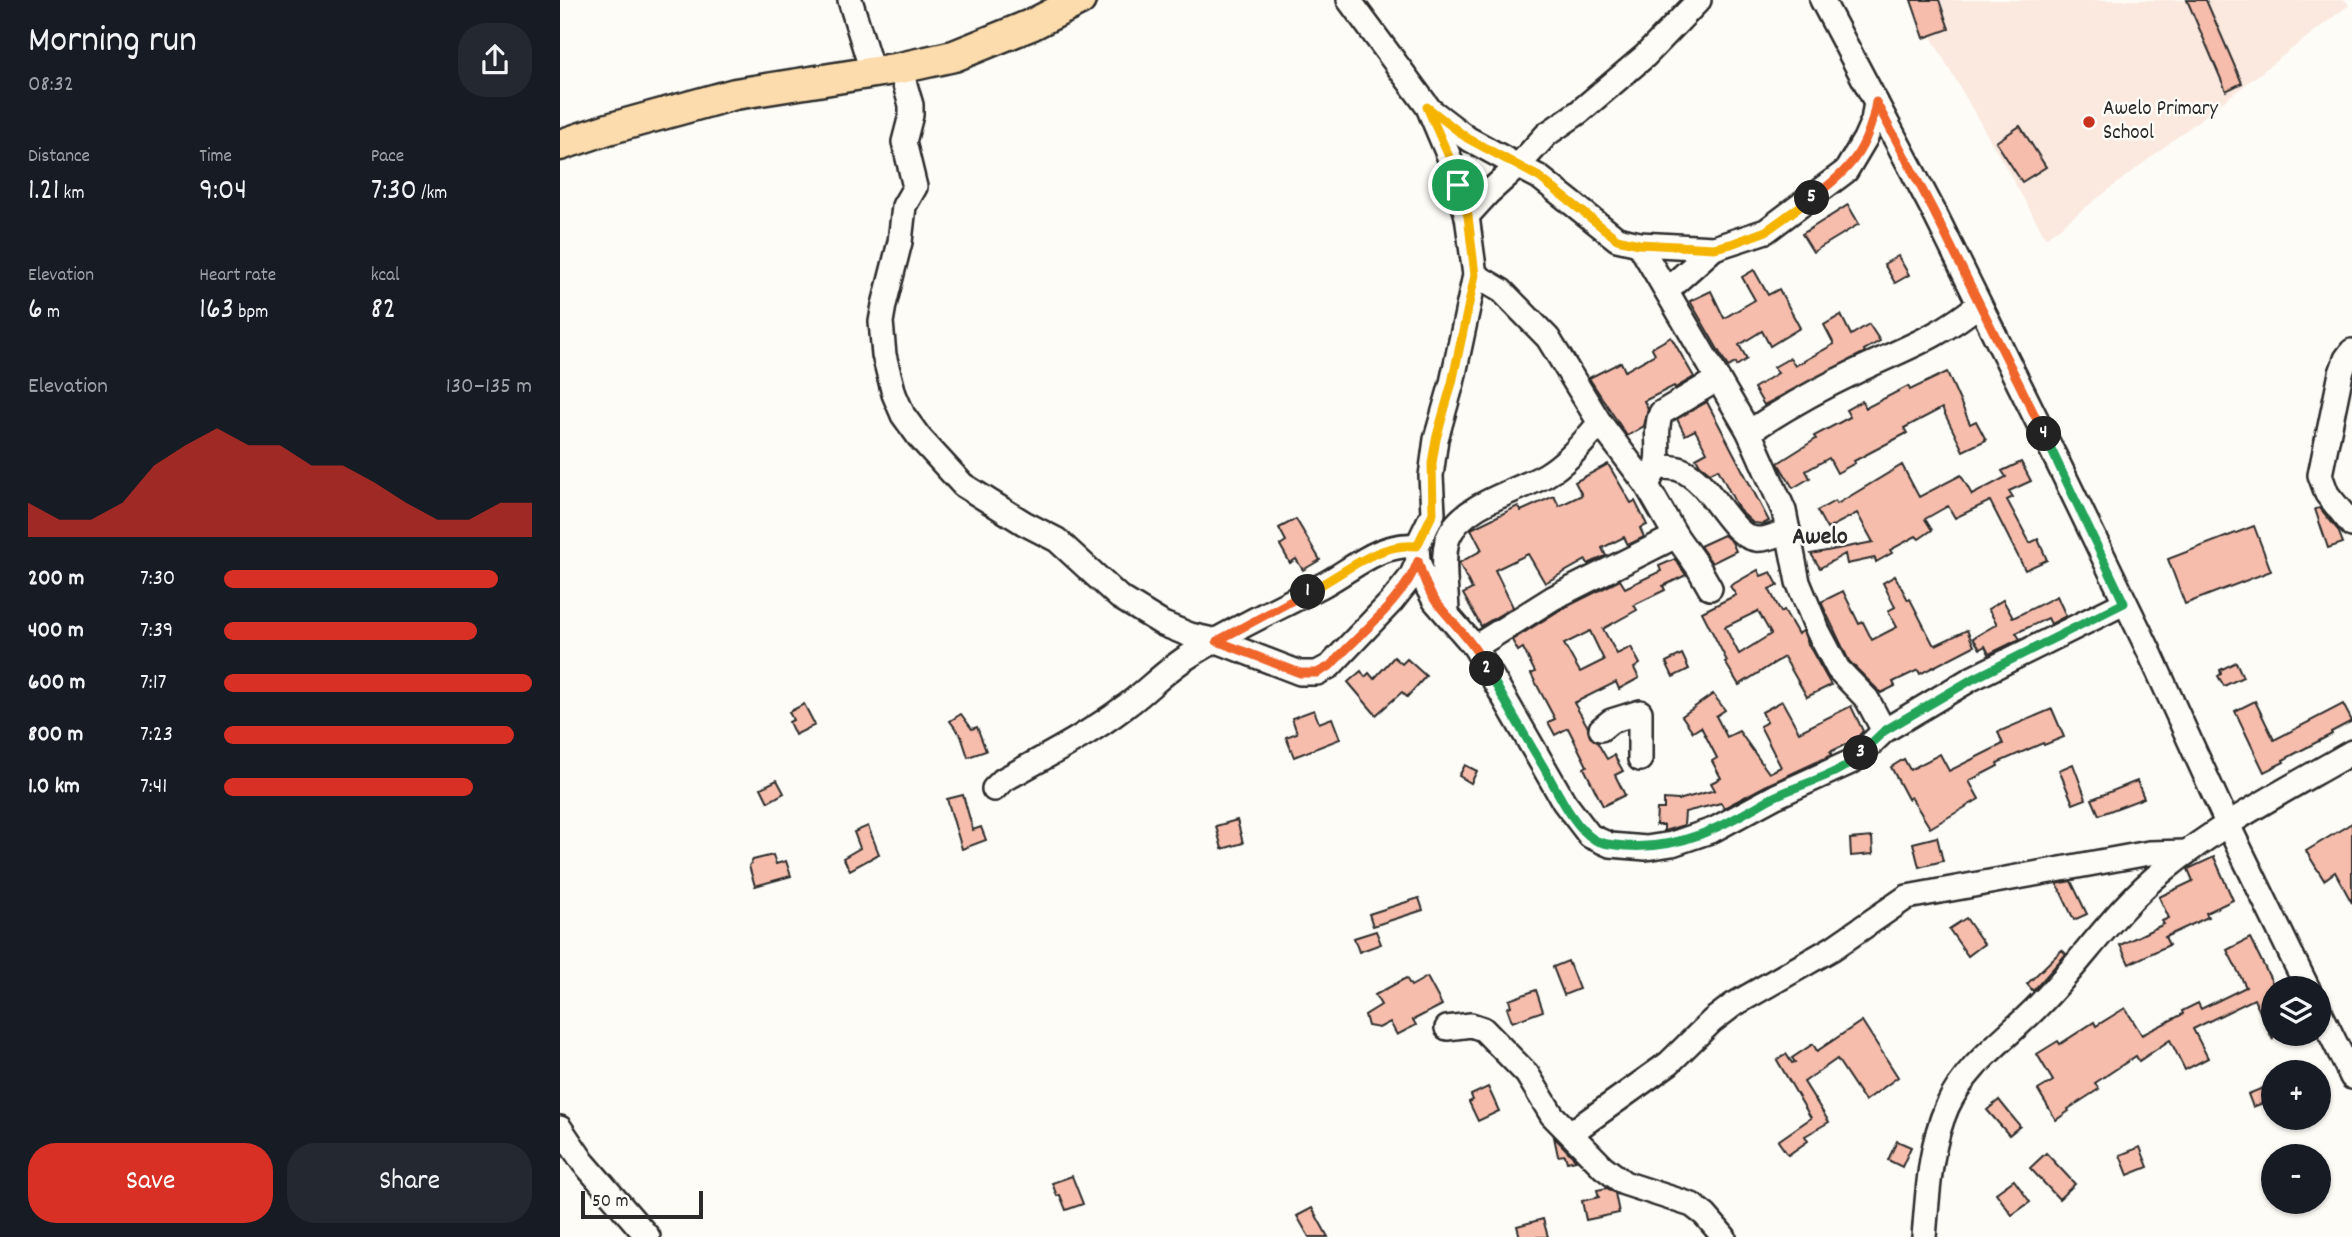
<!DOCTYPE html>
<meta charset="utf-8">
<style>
:root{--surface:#171b24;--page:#242831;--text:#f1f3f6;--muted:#9ea1a6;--accent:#d93025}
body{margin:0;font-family:Dekko,sans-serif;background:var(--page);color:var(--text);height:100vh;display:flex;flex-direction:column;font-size:26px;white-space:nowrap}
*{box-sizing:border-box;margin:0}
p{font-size:23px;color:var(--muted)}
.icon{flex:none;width:38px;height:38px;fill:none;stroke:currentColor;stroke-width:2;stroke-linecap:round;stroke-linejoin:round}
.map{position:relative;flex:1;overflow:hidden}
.side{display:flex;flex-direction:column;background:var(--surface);width:560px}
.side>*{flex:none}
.controls{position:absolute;left:1701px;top:976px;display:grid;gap:14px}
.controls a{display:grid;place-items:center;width:70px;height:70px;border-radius:50%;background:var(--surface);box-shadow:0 2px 5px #0004;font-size:35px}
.scale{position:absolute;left:21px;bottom:18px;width:122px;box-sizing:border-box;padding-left:7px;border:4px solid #2b2b2b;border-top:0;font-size:19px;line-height:24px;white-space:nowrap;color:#2b2b2b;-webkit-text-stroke:5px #fdfcf7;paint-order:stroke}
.pin{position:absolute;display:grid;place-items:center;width:60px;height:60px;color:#fff;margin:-30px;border:4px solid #fff;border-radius:50%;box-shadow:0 2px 7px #0007}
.km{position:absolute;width:35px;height:35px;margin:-18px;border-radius:50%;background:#222;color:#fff;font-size:19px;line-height:35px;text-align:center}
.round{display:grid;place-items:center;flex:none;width:74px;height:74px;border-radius:28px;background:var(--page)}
.headline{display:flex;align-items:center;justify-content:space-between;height:119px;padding:0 28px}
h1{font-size:38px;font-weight:600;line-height:52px}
.metrics{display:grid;grid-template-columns:repeat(3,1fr);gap:10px;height:119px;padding:7px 28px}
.metrics div{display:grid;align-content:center}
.metrics b{font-size:30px;font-weight:600}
.metrics small{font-size:19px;font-weight:400}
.metrics p{font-size:19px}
.chart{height:196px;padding:14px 28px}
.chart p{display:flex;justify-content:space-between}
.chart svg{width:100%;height:126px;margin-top:7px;fill:var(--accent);opacity:.7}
.action{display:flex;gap:14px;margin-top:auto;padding:14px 28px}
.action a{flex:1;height:80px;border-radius:28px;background:var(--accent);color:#fff;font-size:28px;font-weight:600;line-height:80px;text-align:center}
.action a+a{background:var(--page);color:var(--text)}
ul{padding:0 28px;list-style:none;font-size:23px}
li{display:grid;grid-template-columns:112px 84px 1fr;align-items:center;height:52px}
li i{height:18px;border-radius:9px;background:var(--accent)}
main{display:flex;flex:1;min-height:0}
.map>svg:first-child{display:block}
.built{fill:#fbe9e0}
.building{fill:#f6bdac;stroke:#2b2b2b;stroke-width:2;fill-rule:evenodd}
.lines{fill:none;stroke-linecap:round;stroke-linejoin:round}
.minor-casing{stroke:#2b2b2b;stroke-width:28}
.major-casing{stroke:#2b2b2b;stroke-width:35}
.minor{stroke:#fdfcf7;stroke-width:23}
.major{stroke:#fcdcac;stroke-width:30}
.split-1-casing{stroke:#fff;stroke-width:14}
.split-2-casing{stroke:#fff;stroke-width:14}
.split-3-casing{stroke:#fff;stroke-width:14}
.split-4-casing{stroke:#fff;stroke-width:14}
.split-5-casing{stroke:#fff;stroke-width:14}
.split-6-casing{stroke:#fff;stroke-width:14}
.split-1{stroke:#f5b400;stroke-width:9}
.split-2{stroke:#f0652b;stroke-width:9}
.split-3{stroke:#22a559;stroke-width:9}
.split-4{stroke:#22a559;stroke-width:9}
.split-5{stroke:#f0652b;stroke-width:9}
.split-6{stroke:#f5b400;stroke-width:9}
.poi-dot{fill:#c8321e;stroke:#fdfcf7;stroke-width:2.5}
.labels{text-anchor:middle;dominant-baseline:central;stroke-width:5;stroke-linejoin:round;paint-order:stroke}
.poi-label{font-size:21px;fill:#2b2b2b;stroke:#fdfcf7;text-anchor:start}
.quarter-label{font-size:24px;font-weight:bold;fill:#2b2b2b;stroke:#fdfcf7}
</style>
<main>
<section class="side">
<div class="headline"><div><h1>Morning run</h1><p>08:32</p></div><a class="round"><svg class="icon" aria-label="share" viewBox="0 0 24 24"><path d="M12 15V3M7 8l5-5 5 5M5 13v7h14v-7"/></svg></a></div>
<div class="metrics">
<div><p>Distance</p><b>1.21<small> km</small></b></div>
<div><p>Time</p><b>9:04</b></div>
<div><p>Pace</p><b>7:30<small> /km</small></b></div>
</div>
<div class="metrics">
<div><p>Elevation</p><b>6<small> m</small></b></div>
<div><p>Heart rate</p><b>163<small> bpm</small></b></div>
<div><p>kcal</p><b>82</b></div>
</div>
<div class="chart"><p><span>Elevation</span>130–135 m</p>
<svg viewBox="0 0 160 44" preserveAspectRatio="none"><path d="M0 44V32L10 38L20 38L30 32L40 19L50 12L60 6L70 12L80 12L90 19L100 19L110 25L120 32L130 38L140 38L150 32L160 32V44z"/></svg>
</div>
<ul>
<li><b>200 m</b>7:30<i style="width:89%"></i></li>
<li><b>400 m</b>7:39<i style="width:82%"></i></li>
<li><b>600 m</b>7:17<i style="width:100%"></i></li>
<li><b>800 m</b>7:23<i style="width:94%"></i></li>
<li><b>1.0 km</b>7:41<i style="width:81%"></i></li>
</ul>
<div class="action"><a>Save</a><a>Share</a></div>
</section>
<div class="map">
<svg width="1792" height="1237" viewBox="0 0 1792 1237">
<rect width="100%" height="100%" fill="#fdfcf7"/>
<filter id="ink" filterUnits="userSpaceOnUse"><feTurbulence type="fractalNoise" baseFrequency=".0143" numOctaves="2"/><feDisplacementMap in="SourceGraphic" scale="14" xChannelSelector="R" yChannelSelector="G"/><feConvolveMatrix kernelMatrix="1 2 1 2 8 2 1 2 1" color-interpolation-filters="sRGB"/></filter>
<g filter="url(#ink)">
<path class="built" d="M1350 0H1785L1789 5 1486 238Z"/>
<g class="building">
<path d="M1351 0H1379L1389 29 1364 38Z"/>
<path d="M1627 0H1646L1682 83 1666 91Z"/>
<path d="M1460 126 1486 167 1462 182 1436 142Z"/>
<path d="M1288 205 1299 224 1253 252 1242 234Z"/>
<path d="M1338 256 1349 275 1335 283 1324 264Z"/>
<path d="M1194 270 1208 295 1219 289 1240 328 1210 346 1202 331 1179 345 1187 359 1176 366 1175 363 1168 367 1130 301 1151 291 1164 318 1195 300 1182 277Z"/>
<path d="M1281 315 1291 335 1309 324 1320 341 1304 350 1305 352 1204 405 1194 388 1218 373 1214 367 1230 358 1235 366 1274 344 1264 325Z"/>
<path d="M1111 337 1134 377 1115 388 1114 386 1084 401 1088 409 1084 426 1067 436 1029 378 1061 362 1065 371 1095 354 1092 348Z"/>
<path d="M1387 372 1410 424 1416 421 1426 440 1403 451 1382 408 1344 428 1347 433 1294 461 1295 463 1277 473 1269 458 1246 471 1250 478 1233 488 1218 463 1256 439 1254 436 1290 417 1286 410 1302 401 1306 408 1348 386 1350 390Z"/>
<path d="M1147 402 1209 521 1203 524 1193 523 1179 510 1158 469 1150 473 1140 465 1136 458 1147 452 1135 430 1125 435 1117 419Z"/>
<path d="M1461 462 1471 481 1449 491 1453 497 1447 500 1470 543 1478 539 1487 560 1465 570 1430 501 1395 518 1388 506 1365 519 1372 530 1359 539 1356 536 1330 550 1332 553 1316 562 1315 558 1287 564 1285 554 1260 568 1251 554 1313 542 1297 513 1267 529 1257 511 1275 501 1277 504 1342 465 1359 497 1401 475 1412 495 1446 477 1442 471Z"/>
<path d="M1048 464 1071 503 1075 501 1087 525 1080 528 1084 537 1068 545 1064 537 1042 548 1046 556 1028 564 1026 560 985 583 968 554 935 570 953 607 921 626 903 594 912 589 899 563 922 550 911 529 958 506 961 511 994 496 999 506 1022 495 1015 482Z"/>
<path d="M1760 508 1778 530 1783 543 1768 548 1755 509Z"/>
<path d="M736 519 760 560 743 570 736 559 730 563 720 545 726 541 719 528Z"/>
<path d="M1694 526 1711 571 1625 604 1608 559Z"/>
<path d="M1164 535 1172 542 1176 551 1152 563 1140 546Z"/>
<path d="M1115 559 1126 575 1103 586 1105 590 1074 605 1077 610 1043 629 1057 654 1071 647 1080 664 1074 668 1079 678 1059 689 1056 682 1014 703 1028 727 1030 737 1037 742 1047 759 1054 755 1063 771 1055 775 1065 795 1043 806 1024 768 1027 766 1008 728 995 735 988 722 995 719 971 674 975 672 963 648 958 651 952 640 1000 610 1060 580 1065 588 1101 571 1099 566ZM1030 631 1044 660 1020 672 1004 644Z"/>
<path d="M1198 570 1201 576 1211 572 1218 585 1209 589 1221 612 1224 610 1238 634 1243 631 1248 644 1271 685 1247 697 1224 657 1179 685 1165 662 1167 661 1142 612 1176 595 1170 586ZM1198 611 1211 634 1179 654 1165 627Z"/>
<path d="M1335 576 1348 600 1350 599 1373 644 1376 645 1407 630 1414 646 1360 674 1358 670 1333 682 1335 686 1321 693 1289 661 1261 602 1283 591 1299 624 1303 622 1312 640 1337 627 1328 611 1335 607 1323 583Z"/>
<path d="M1497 596 1506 616 1491 624 1488 618 1456 633 1460 639 1429 654 1425 646 1420 649 1413 638 1437 624 1428 609 1443 600 1453 618Z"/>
<path d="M1122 654 1129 669 1113 677 1106 662Z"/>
<path d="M834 657 842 664 847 659 866 676 847 697 842 692 816 715 788 682 801 671 805 677 809 673 814 679Z"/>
<path d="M1676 662 1683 677 1664 686 1658 676 1661 674 1660 670Z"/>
<path d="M1153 694 1165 710 1156 716 1167 737 1179 731 1209 773 1221 767 1200 726 1207 722 1202 712 1222 701 1239 732 1291 706 1303 731 1295 740 1270 752 1272 755 1209 784 1164 808 1161 803 1125 812 1124 825 1104 831V825H1096L1097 809H1104V799L1118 800 1155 790 1151 783 1161 778 1152 761 1157 758 1141 727 1133 732 1122 716Z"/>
<path d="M1695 701 1714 740 1783 704 1792 721 1771 732 1772 734 1723 760 1724 762 1704 772 1675 711Z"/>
<path d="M244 704 255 725 235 735 229 722 233 720 229 712Z"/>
<path d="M1492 709 1504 737 1484 745 1483 743 1437 763 1438 766 1409 781 1419 799 1370 828 1351 797 1348 799 1331 767 1344 759 1350 770 1380 754 1389 771 1443 744 1438 732Z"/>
<path d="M754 710 759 723 772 718 780 739 734 757 726 737 737 733 732 718Z"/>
<path d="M401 714 412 729 417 727 426 751 408 757 401 736 390 721Z"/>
<path d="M1513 764 1526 799 1513 804 1499 770Z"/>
<path d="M905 765 917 771 911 783 899 776Z"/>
<path d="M217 780 224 793 208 802 201 788Z"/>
<path d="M1577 781 1584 798 1539 815 1532 799Z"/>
<path d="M403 795 413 830 421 827 426 840 402 849 387 799Z"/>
<path d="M677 820 683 843 662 849 656 826Z"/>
<path d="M1792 823V903L1775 872 1764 880 1746 851Z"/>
<path d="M308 826 319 854 290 870 283 858 300 848 294 832Z"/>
<path d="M1312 837 1313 854 1291 856 1290 839Z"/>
<path d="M1377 837 1383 861 1359 867 1353 843Z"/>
<path d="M213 855 216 864 226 861 231 876 195 886 189 866 193 860Z"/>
<path d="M1654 857 1673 900 1646 913 1648 917 1605 937 1609 945 1569 964 1560 945 1604 924 1602 921 1609 918 1599 897 1633 881 1628 869Z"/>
<path d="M1511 881 1527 914 1514 920 1497 884Z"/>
<path d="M859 898 863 910 813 926 809 914Z"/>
<path d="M1406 918 1424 944 1408 956 1389 929Z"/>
<path d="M816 931 821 944 799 952 794 938Z"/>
<path d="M1690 938 1713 984V1040L1694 999 1633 1029 1648 1058 1625 1070 1610 1040 1579 1061 1576 1056 1535 1083 1539 1089 1508 1109 1509 1111 1496 1120 1478 1090 1493 1081 1477 1054 1498 1041 1500 1044 1534 1022 1536 1026 1565 1008 1582 1035 1623 1014 1622 1011 1638 1003 1641 1009 1686 987 1667 950Z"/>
<path d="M1502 950 1506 954 1473 991 1467 984Z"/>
<path d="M1008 961 1019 989 1004 995 993 967Z"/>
<path d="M867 977 882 1005 853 1020 856 1025 837 1035 830 1022 819 1028 808 1026 805 1015 821 1005 815 995 846 978 851 986Z"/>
<path d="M976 990 983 1011 952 1022 947 1008 951 1006 949 1000Z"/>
<path d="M1302 1021 1338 1077 1305 1101 1277 1059 1244 1082 1269 1122 1245 1136 1248 1141 1228 1155 1218 1141 1251 1118 1217 1060 1226 1054 1232 1063 1235 1062 1232 1058 1253 1044 1257 1051Z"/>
<path d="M1713 1084V1099L1693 1107 1688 1094Z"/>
<path d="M928 1087 939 1111 918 1121 909 1102 913 1100 911 1095Z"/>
<path d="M1439 1100 1460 1126 1449 1135 1427 1110Z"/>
<path d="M994 1137 1016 1160 1007 1162 1005 1155 998 1156Z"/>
<path d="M1337 1141 1351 1147 1342 1167 1328 1160Z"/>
<path d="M1580 1147 1588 1167 1568 1175 1560 1155Z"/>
<path d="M1486 1153 1515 1184 1499 1199 1470 1168Z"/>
<path d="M512 1176 523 1204 506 1210 500 1195 497 1196 492 1183Z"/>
<path d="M1454 1180 1470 1202 1452 1215 1436 1193Z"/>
<path d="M1047 1188 1055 1193 1059 1213 1026 1220 1022 1201 1039 1197 1037 1190Z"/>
<path d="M752 1208 768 1237H749L737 1216Z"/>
<path d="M983 1219 988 1237H960L957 1226Z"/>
</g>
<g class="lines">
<g class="minor-casing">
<g id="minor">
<path d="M290 0 312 71"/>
<path d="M789 0 868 107 890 159 907 216 915 275 892 383 876 439 871 476 873 513 857 546 858 561 868 588 875 601 915 647 1004 802 1030 836 1050 845 1086 848 1112 844 1153 830 1216 796 1293 761 1324 731 1411 679 1564 603"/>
<path d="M1262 0 1373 210 1497 461 1588 649 1668 825 1748 989"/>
<path d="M340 68 351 105V115L344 142 355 187 344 206 340 242 324 305 321 322 324 355 334 394 343 415 359 437 403 485 464 523 497 540 559 597 603 624 630 635 657 641 740 673H757L770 666 832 601 851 577 858 561"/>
<path d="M873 112 907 138 958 166 987 134 1019 112 1085 56 1139 0"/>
<path d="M907 216 928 193 958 166 979 177 1057 239 1079 244 1154 248 1206 231 1286 171 1305 139 1313 121 1316 102"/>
<path d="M1079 244 1189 432 1224 511 1238 582 1258 631 1278 669 1307 699 1324 731"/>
<path d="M915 275 942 291 988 338 1040 423 1086 484 1116 536 1138 567 1150 588"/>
<path d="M1107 290 1154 248"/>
<path d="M1792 351 1786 359 1781 373 1760 475 1767 494 1792 525"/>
<path d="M1189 432C1222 410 1261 388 1297 371 1341 350 1382 336 1419 304"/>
<path d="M1097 467C1104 467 1112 467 1119 469 1151 480 1170 537 1196 539 1205 540 1220 534 1228 530"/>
<path d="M1090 479C1105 457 1092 434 1101 413L1158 379"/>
<path d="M887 614C887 594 881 557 888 538 901 504 957 492 986 475 1008 462 1023 442 1040 423"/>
<path d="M915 647 993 598 1116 536"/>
<path d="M1041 729 1051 721 1080 712V759"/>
<path d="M434 789 443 780C485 757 528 735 566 706 588 690 606 670 629 656 671 630 717 609 761 586 792 570 819 542 857 546"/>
<path d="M1759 1010 1792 1077"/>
<path d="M887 1028 911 1025 923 1029 967 1074 992 1115 1043 1167 1064 1183 1132 1205 1145 1215 1164 1237"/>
<path d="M0 1128 23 1162 88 1237"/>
<path d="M1011 1133 1109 1063 1152 1021 1173 1005 1273 948 1347 897 1589 853 1627 852"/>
<path d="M1364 1237C1368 1194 1369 1148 1387 1107 1407 1064 1446 1039 1478 1006 1521 963 1556 908 1604 870 1661 823 1728 789 1792 752"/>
</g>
</g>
<g class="major-casing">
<path id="major" d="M0 145 48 129 175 94 340 68 394 56 473 24 520 0"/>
</g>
<use href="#minor" class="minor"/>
<use href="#major" class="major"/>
</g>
</g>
<g class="lines" filter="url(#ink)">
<g class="split-1-casing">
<path id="split-1" d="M748 592C783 575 816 542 857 546L873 513 872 463 876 439 892 383 915 275 908 216 898 185"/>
</g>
<g class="split-2-casing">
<path id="split-2" d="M748 592 657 641 740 673H757L770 666C798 635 844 600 858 561 862 575 867 590 876 602 894 624 914 643 927 669"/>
</g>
<g class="split-3-casing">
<path id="split-3" d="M927 669C945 702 964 734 983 766 996 788 1013 827 1035 840 1045 845 1056 845 1066 846 1119 850 1162 827 1206 801 1231 786 1284 775 1301 753"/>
</g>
<g class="split-4-casing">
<path id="split-4" d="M1301 753 1324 731 1411 680 1564 603 1484 434"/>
</g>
<g class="split-5-casing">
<path id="split-5" d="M1252 198C1290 170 1308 150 1316 102L1373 210 1484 434"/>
</g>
<g class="split-6-casing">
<path id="split-6" d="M898 185 890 159 867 107 907 138 979 177 1057 239 1079 244 1154 248 1171 244 1206 231 1252 198"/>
</g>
<use href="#split-1" class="split-1"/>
<use href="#split-2" class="split-2"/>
<use href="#split-3" class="split-3"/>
<use href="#split-4" class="split-4"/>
<use href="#split-5" class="split-5"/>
<use href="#split-6" class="split-6"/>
</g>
<circle class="poi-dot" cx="1529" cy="122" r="7"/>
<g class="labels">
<g class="poi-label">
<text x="1543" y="110">Awelo Primary<tspan x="1543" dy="24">School</tspan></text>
</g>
<g class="quarter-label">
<text x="1260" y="538">Awelo</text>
</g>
</g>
</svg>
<div class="controls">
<a><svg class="icon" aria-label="layers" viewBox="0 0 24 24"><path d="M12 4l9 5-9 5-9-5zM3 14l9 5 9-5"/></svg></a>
<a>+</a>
<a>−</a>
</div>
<div class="scale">50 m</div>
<div class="pin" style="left:898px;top:185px;background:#1e9e55"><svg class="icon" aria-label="arrive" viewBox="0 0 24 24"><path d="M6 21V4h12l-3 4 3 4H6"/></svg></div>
<b class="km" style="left:748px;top:592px">1</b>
<b class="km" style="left:927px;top:669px">2</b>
<b class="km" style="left:1301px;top:753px">3</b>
<b class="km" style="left:1484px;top:434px">4</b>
<b class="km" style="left:1252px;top:198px">5</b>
</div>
</main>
